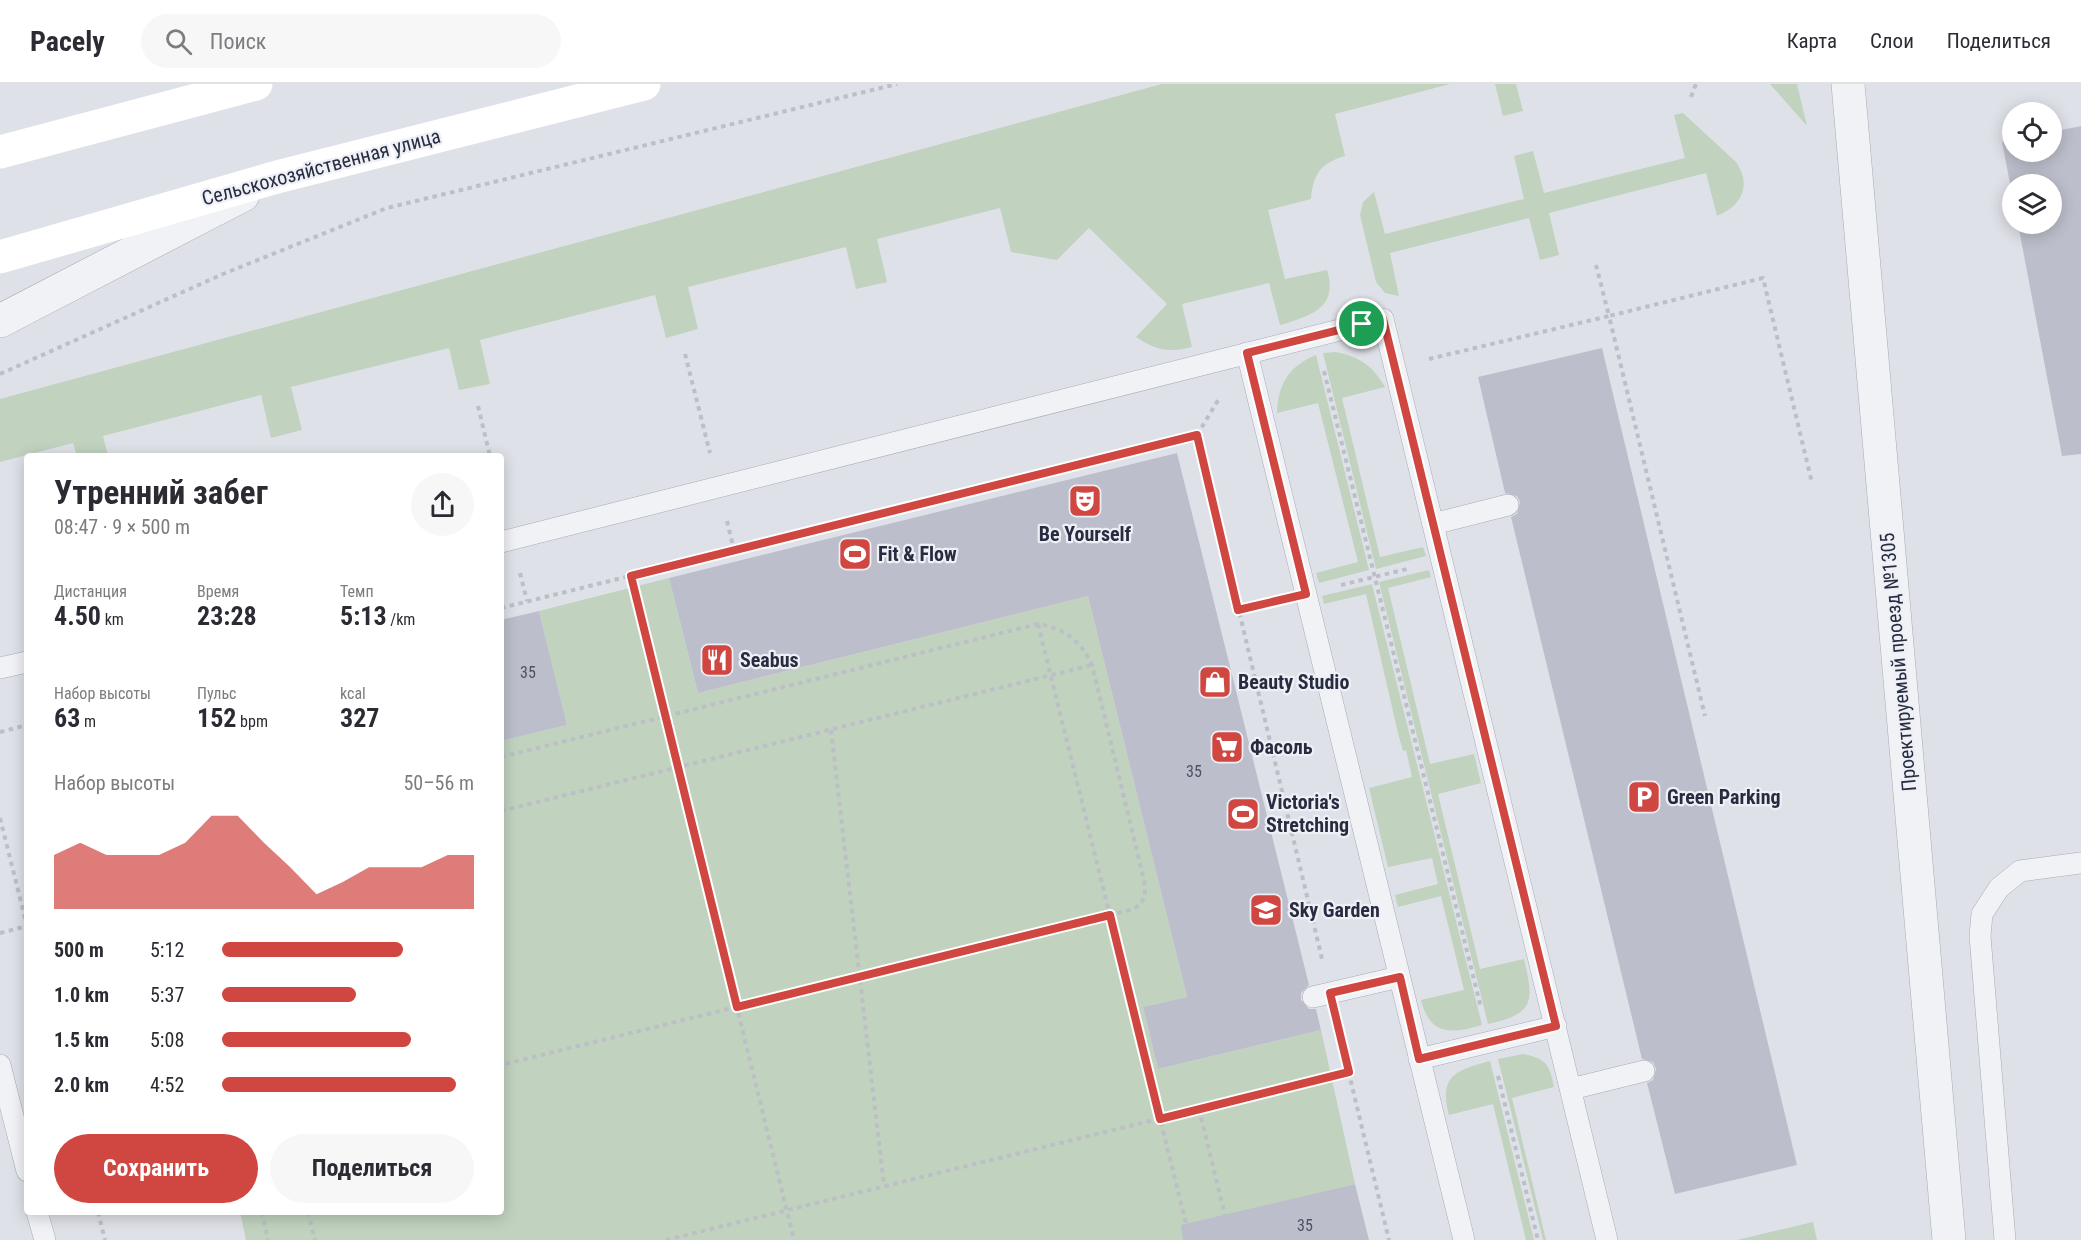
<!DOCTYPE html>
<html lang="ru">
<meta charset="utf-8">
<style>
:root{--surface:#fff;--page:#f7f7f7;--text:#2b2b33;--muted:#7c7c81;--line:#e1e1e2;--accent:#d04640}
body{margin:0;font-family:"Roboto Condensed",sans-serif;background:var(--page);color:var(--text);height:100vh;display:flex;flex-direction:column;font-size:22px;white-space:nowrap}
*{box-sizing:border-box;margin:0}
p{font-size:20px;color:var(--muted)}
.icon{flex:none;width:33px;height:33px;fill:none;stroke:currentColor;stroke-width:2;stroke-linecap:round;stroke-linejoin:round}
.map{position:relative;flex:1;overflow:hidden}
.side{position:absolute;left:24px;top:369px;width:480px;height:762px;display:flex;flex-direction:column;background:var(--surface);border-radius:6px;box-shadow:0 3px 15px #0003}
.side>*{flex:none}
.fabs{position:absolute;left:2002px;top:18px;display:grid;gap:12px}
.fabs a{display:grid;place-items:center;width:60px;height:60px;border-radius:50%;background:var(--surface);box-shadow:0 3px 15px #0003;font-size:30px}
.pin{position:absolute;display:grid;place-items:center;width:51px;height:51px;color:#fff;margin:-26px;border:3px solid #fff;border-radius:50%;box-shadow:0 2px 6px #0007}
.round{display:grid;place-items:center;flex:none;width:63px;height:63px;border-radius:32px;background:var(--page)}
.overview{display:flex;align-items:center;justify-content:space-between;height:102px;padding:0 30px}
h1{font-size:33px;font-weight:700;line-height:45px}
.metrics{display:grid;grid-template-columns:repeat(3,1fr);gap:9px;height:102px;padding:6px 30px}
.metrics div{display:grid;align-content:center}
.metrics b{font-size:26px;font-weight:700}
.metrics small{font-size:16px;font-weight:400}
.metrics p{font-size:16px}
.chart{height:168px;padding:12px 30px}
.chart p{display:flex;justify-content:space-between}
.chart svg{width:100%;height:108px;margin-top:6px;fill:var(--accent);opacity:.7}
.cta{display:flex;gap:12px;margin-top:auto;padding:12px 30px}
.cta a{flex:1;height:69px;border-radius:36px;background:var(--accent);color:#fff;font-size:24px;font-weight:700;line-height:69px;text-align:center}
.cta a+a{background:var(--page);color:var(--text)}
ul{padding:0 30px;list-style:none;font-size:20px}
li{display:grid;grid-template-columns:96px 72px 1fr;align-items:center;height:45px}
li i{height:15px;border-radius:8px;background:var(--accent)}
header{display:flex;align-items:center;gap:36px;box-sizing:border-box;height:84px;padding:0 30px;background:var(--surface);border-bottom:2px solid var(--line)}
header strong{font-size:28px}
nav{display:flex;gap:33px;margin-inline-start:auto;font-size:21px}
.search{width:420px;height:54px;background:var(--page);display:flex;align-items:center;gap:15px;box-sizing:border-box;padding:0 21px;border-radius:33px;color:var(--muted);font-size:22px}
.map>svg:first-child{display:block}
.green{fill:#c1d2bf}
.building{fill:#bcbfcb}
.lines{fill:none;stroke-linecap:round;stroke-linejoin:round}
.lane-casing{stroke:#a8abb6;stroke-width:22}
.street-casing{stroke:#a8abb6;stroke-width:34}
.path{stroke:#bcbfc7;stroke-width:4;stroke-dasharray:4.5 4.5;stroke-linecap:butt}
.lane{stroke:#f1f2f6;stroke-width:21}
.street{stroke:#f1f2f6;stroke-width:33}
.secondary{stroke:#fff;stroke-width:33}
.route-casing{stroke:#fff;stroke-width:12}
.route{stroke:#d04640;stroke-width:8}
.labels{text-anchor:middle;dominant-baseline:central;stroke-width:4.5;stroke-linejoin:round;paint-order:stroke}
.number-label{font-size:16px;fill:#4c5163}
.street-label{font-size:20px;fill:#272c40;stroke:#eef0f6}
.poi-label{font-size:20px;font-weight:bold;fill:#272c40;stroke:#eef0f6;text-anchor:start}
</style>
<header>
<strong>Pacely</strong>
<div class="search"><svg class="icon" aria-label="search" viewBox="0 0 24 24"><circle cx="10" cy="10" r="6"/><path d="M15 15l6 6"/></svg>Поиск</div>
<nav><a>Карта</a><a>Слои</a><a>Поделиться</a></nav>
</header>
<div class="map">
<svg width="2081" height="1156" viewBox="0 0 2081 1156">
<rect width="100%" height="100%" fill="#dfe1e8"/>
<g class="green">
<path d="M1162 0H1450L1335 30 1345 72C1321 79 1313 90 1311 115L1268 126 1285 195 1327 186C1339 224 1310 232 1280 241L1269 199 1182 220 1192 263C1170 269 1155 266 1136 253L1167 220 1089 144 1057 176 1011 168 1000 124 877 155 887 198 856 205 846 163 688 203 698 245 666 254 655 211 480 256 490 300 459 306 449 264 291 303 302 346 271 354 261 311 103 352 108 372H77L73 359 0 378V315Z"/>
<path d="M1495 0H1516L1523 27 1503 32Z"/>
<path d="M1770 0H1797L1807 42Z"/>
<path d="M1683 29 1736 78C1752 101 1742 122 1717 132L1706 89 1549 129 1559 171 1540 176 1529 134 1390 169 1399 212 1385 209 1376 198 1360 131 1363 118 1374 108 1385 150 1507 119 1524 115 1514 72 1533 67 1544 109 1685 74 1674 31Z"/>
<path d="M1336 268C1360 273 1373 282 1385 303L1342 314 1380 473 1423 463 1426 472 1376 485 1323 269Z"/>
<path d="M1316 271 1369 486 1319 499 1316 489 1358 478 1318 319 1277 329C1278 300 1289 282 1316 271Z"/>
<path d="M1429 486 1431 493 1388 504 1430 680 1474 670 1481 699 1438 710 1480 885 1524 875C1534 917 1535 930 1488 940L1379 498Z"/>
<path d="M669 494 698 609 1088 512 1187 913 1143 923 1158 985 1321 946 1355 1100 1242 1127 1249 1156H246L240 1128H501V657L567 641 539 527Z"/>
<path d="M1372 500 1482 941C1451 950 1430 952 1421 916L1464 906 1441 812 1398 823 1395 811 1438 800 1432 774 1388 783 1369 704 1412 693 1406 666 1403 667 1398 649 1366 510 1324 520 1322 512Z"/>
<path d="M1523 970C1546 974 1550 981 1554 1003L1512 1014 1546 1156H1543L1498 975Z"/>
<path d="M1490 977 1534 1156H1526L1493 1020 1449 1031C1438 991 1457 986 1490 977Z"/>
<path d="M1813 1138 1817 1156H1737Z"/>
</g>
<g class="building">
<path d="M2081 42V370L2062 372 2018 140H2052V100H2013V115L2002 58 2013 56V68H2052V48Z"/>
<path d="M1602 264 1797 1081 1675 1110 1647 999 1653 996 1656 985 1653 978 1642 975 1511 433 1517 430 1520 418 1517 412 1505 409 1478 293Z"/>
<path d="M1177 369 1309 901 1301 909V916L1309 925H1316L1321 946 1158 985 1143 923 1187 913 1088 512 698 609 669 494Z"/>
<path d="M539 527 567 641 501 657V536Z"/>
<path d="M1355 1100 1369 1156H1183L1181 1141Z"/>
</g>
<g class="lines">
<g class="lane-casing">
<g id="lane">
<path d="M1247 269 1464 1156"/>
<path d="M1433 440 1508 421"/>
<path d="M501 458 1383 235 1607 1156"/>
<path d="M0 584 27 578"/>
<path d="M1313 913 1399 893"/>
<path d="M1419 975 1556 942"/>
<path d="M0 981 27 1087"/>
<path d="M1571 1005 1644 987"/>
<path d="M37 1128 45 1156"/>
<path d="M2005 1156 1980 852 1982 830 1999 804 2020 787 2081 779"/>
</g>
</g>
<g class="street-casing">
<g id="street">
<path d="M1848 0 1949 1156"/>
<path d="M0 237 243 111"/>
</g>
</g>
<g class="path">
<path d="M1691 13 1696 0"/>
<path d="M1596 181 1609 232 1763 194 1812 399"/>
<path d="M685 270 710 369"/>
<path d="M1429 275 1609 232 1705 632"/>
<path d="M1324 287 1481 924"/>
<path d="M0 290 223 190 387 124 897 0"/>
<path d="M478 322 490 372"/>
<path d="M1197 351 1220 313"/>
<path d="M727 437 734 466"/>
<path d="M520 489 527 517"/>
<path d="M631 492 794 1156"/>
<path d="M1341 501 1407 485"/>
<path d="M501 524 1197 351 1322 875"/>
<path d="M1238 526 1273 518"/>
<path d="M1038 540 1190 1156"/>
<path d="M831 646 884 1102"/>
<path d="M0 648 27 641"/>
<path d="M501 673 1038 540C1064 544 1081 557 1092 581L1144 796C1146 810 1146 816 1134 825L501 981"/>
<path d="M501 727 1092 581"/>
<path d="M0 734 27 842"/>
<path d="M0 849 27 842"/>
<path d="M1338 944 1389 1156"/>
<path d="M1498 992 1538 1156"/>
<path d="M1199 1025 1231 1156"/>
<path d="M98 1128 105 1156"/>
<path d="M262 1128 268 1156"/>
<path d="M308 1128 315 1156"/>
<path d="M666 1156 1349 988"/>
</g>
<use href="#lane" class="lane"/>
<use href="#street" class="street"/>
<g class="secondary">
<path d="M0 68 256 0"/>
<path d="M0 173 277 93 644 0"/>
</g>
</g>
<g class="lines">
<g class="route-casing">
<path id="route" d="M1383 235 1556 942 1419 975 1400 893 1330 909 1349 988 1160 1035 1110 831 737 923 631 492 1197 351 1238 526 1306 510 1247 269Z"/>
</g>
<use href="#route" class="route"/>
</g>
<defs>
<g id="theatre-square" transform="scale(1.725)"><rect x="-9" y="-9" width="18" height="18" rx="4" fill="#d04640" stroke="#eef0f6"/><path d="M-5-5.5Q0-4 5-5.5V0Q5 5 0 6Q-5 5-5 0ZM-3.3-2.5H-1v1.5H-3.3ZM1-2.5H3.3v1.5H1ZM-2.8 1Q0 5.5 2.8 1Z" fill="#fff"/></g>
<g id="stadium-square" transform="scale(1.725)"><rect x="-9" y="-9" width="18" height="18" rx="4" fill="#d04640" stroke="#eef0f6"/><path d="M0-5a6.5 5 0 1 0 0 10a6.5 5 0 1 0 0-10ZM-3.5-1.8h7v3.6h-7Z" fill="#fff"/></g>
<g id="restaurant-square" transform="scale(1.725)"><rect x="-9" y="-9" width="18" height="18" rx="4" fill="#d04640" stroke="#eef0f6"/><path d="M-5-6h1v4h1v-4h1v4h1v-4h1v5L-1.5 .5V6h-2V.5L-5-1ZM5-6V6H3V1.5H1.5Q1.5-4 5-6Z" fill="#fff"/></g>
<g id="shop-square" transform="scale(1.725)"><rect x="-9" y="-9" width="18" height="18" rx="4" fill="#d04640" stroke="#eef0f6"/><path d="M-5-2.5h2.3a2.7 3.5 0 0 1 5.4 0H5L5.5 6h-11ZM-1.5-2.5h3a1.5 2.3 0 0 0-3 0Z" fill="#fff"/></g>
<g id="supermarket-square" transform="scale(1.725)"><rect x="-9" y="-9" width="18" height="18" rx="4" fill="#d04640" stroke="#eef0f6"/><path d="M-6-5.5h2.5l.6 2H6L4.5 2H-2.5L-4.4-4H-6ZM-1.5 3.2a1.3 1.3 0 1 0 .1 0ZM3 3.2a1.3 1.3 0 1 0 .1 0Z" fill="#fff"/></g>
<g id="parking-square" transform="scale(1.725)"><rect x="-9" y="-9" width="18" height="18" rx="4" fill="#d04640" stroke="#eef0f6"/><path d="M-3.5-5.5H1a3.5 3.5 0 0 1 0 7H-1V5.5H-3.5ZM-1-3.4V-.6H.8a1.4 1.4 0 0 0 0-2.8Z" fill="#fff"/></g>
<g id="school-square" transform="scale(1.725)"><rect x="-9" y="-9" width="18" height="18" rx="4" fill="#d04640" stroke="#eef0f6"/><path d="M0-5L7-2L0 1L-7-2ZM-4 1L0 2.5L4 1V4Q0 6-4 4Z" fill="#fff"/></g>
</defs>
<g fill-rule="evenodd">
<use href="#theatre-square" x="1085" y="417"/>
<use href="#stadium-square" x="855" y="470"/>
<use href="#restaurant-square" x="717" y="576"/>
<use href="#shop-square" x="1215" y="598"/>
<use href="#supermarket-square" x="1227" y="663"/>
<use href="#parking-square" x="1644" y="713"/>
<use href="#stadium-square" x="1243" y="730"/>
<use href="#school-square" x="1266" y="826"/>
</g>
<g class="labels">
<g class="number-label">
<text x="528" y="588">35</text>
<text x="1194" y="687">35</text>
<text x="1305" y="1141">35</text>
</g>
<g class="street-label">
<text transform="translate(321 83) rotate(-15)">Сельскохозяйственная улица</text>
<text transform="translate(1898 578) rotate(-95)">Проектируемый проезд №1305</text>
</g>
<g class="poi-label">
<text x="1085" y="450" text-anchor="middle">Be Yourself</text>
<text x="878" y="470">Fit &amp; Flow</text>
<text x="740" y="576">Seabus</text>
<text x="1238" y="598">Beauty Studio</text>
<text x="1250" y="663">Фасоль</text>
<text x="1667" y="713">Green Parking</text>
<text x="1266" y="718">Victoria's<tspan x="1266" dy="23">Stretching</tspan></text>
<text x="1289" y="826">Sky Garden</text>
</g>
</g>
</svg>
<div class="fabs">
<a><svg class="icon" aria-label="locate" viewBox="0 0 24 24"><circle cx="12" cy="12" r="6"/><path d="M12 2v4M12 18v4M2 12h4M18 12h4"/></svg></a>
<a><svg class="icon" aria-label="layers" viewBox="0 0 24 24"><path d="M12 4l9 5-9 5-9-5zM3 14l9 5 9-5"/></svg></a>
</div>
<div class="pin" style="left:1362px;top:240px;background:#1e9e55"><svg class="icon" aria-label="arrive" viewBox="0 0 24 24"><path d="M6 21V4h12l-3 4 3 4H6"/></svg></div>
<section class="side">
<div class="overview"><div><h1>Утренний забег</h1><p>08:47 · 9 × 500 m</p></div><a class="round"><svg class="icon" aria-label="share" viewBox="0 0 24 24"><path d="M12 15V3M7 8l5-5 5 5M5 13v7h14v-7"/></svg></a></div>
<div class="metrics">
<div><p>Дистанция</p><b>4.50<small> km</small></b></div>
<div><p>Время</p><b>23:28</b></div>
<div><p>Темп</p><b>5:13<small> /km</small></b></div>
</div>
<div class="metrics">
<div><p>Набор высоты</p><b>63<small> m</small></b></div>
<div><p>Пульс</p><b>152<small> bpm</small></b></div>
<div><p>kcal</p><b>327</b></div>
</div>
<div class="chart"><p><span>Набор высоты</span>50–56 m</p>
<svg viewBox="0 0 160 44" preserveAspectRatio="none"><path d="M0 44V22L10 17L20 22L30 22L40 22L50 17L60 6L70 6L80 17L90 27L100 38L110 33L120 27L130 27L140 27L150 22L160 22V44z"/></svg>
</div>
<ul>
<li><b>500 m</b>5:12<i style="width:72%"></i></li>
<li><b>1.0 km</b>5:37<i style="width:53%"></i></li>
<li><b>1.5 km</b>5:08<i style="width:75%"></i></li>
<li><b>2.0 km</b>4:52<i style="width:93%"></i></li>
</ul>
<div class="cta"><a>Сохранить</a><a>Поделиться</a></div>
</section>
</div>
